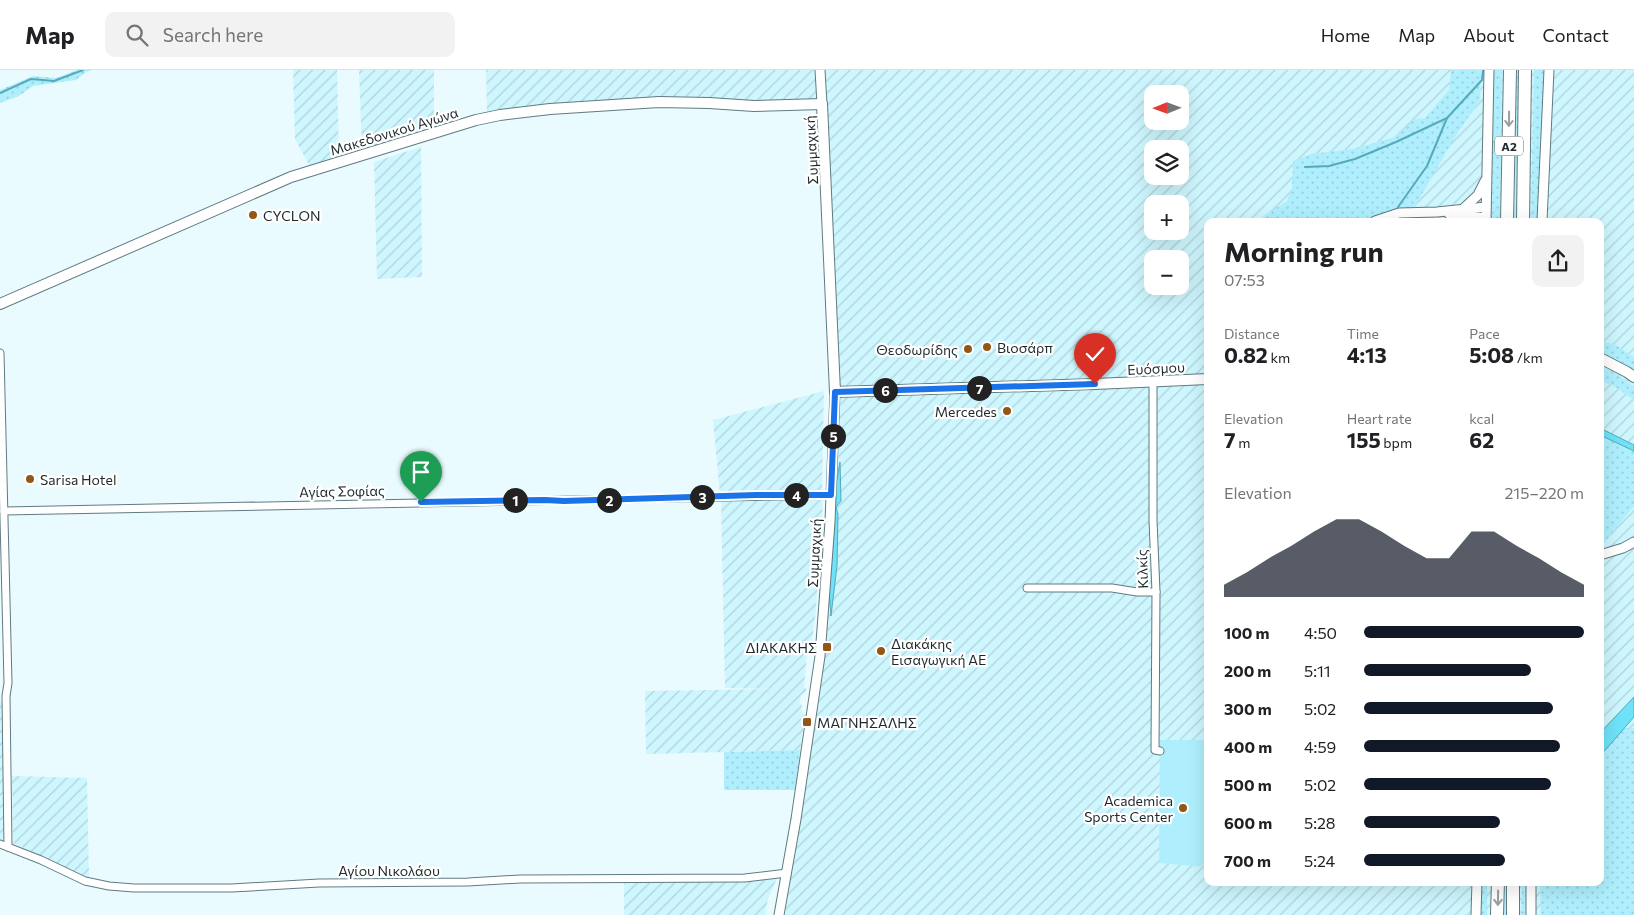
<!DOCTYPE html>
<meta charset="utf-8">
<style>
:root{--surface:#fff;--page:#f2f2f2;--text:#202124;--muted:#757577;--line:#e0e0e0;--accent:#111827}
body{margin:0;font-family:Commissioner,sans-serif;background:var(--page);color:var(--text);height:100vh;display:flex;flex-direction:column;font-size:19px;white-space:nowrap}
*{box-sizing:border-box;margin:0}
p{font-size:16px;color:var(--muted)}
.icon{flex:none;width:28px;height:28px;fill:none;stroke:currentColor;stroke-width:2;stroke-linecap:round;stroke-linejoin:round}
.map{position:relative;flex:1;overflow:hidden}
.drawer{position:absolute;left:1204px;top:148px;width:400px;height:668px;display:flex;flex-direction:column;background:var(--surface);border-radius:10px;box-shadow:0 5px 20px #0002}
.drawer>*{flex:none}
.needle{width:32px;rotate:269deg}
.tools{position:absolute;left:1144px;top:15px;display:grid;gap:10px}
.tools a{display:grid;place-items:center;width:45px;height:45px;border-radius:10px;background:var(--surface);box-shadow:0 5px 20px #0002;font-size:25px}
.pin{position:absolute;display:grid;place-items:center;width:42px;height:42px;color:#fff;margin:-51px -21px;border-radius:50% 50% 50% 0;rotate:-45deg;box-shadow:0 0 5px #0007}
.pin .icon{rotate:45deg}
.km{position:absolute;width:25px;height:25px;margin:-12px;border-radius:50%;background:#222;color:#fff;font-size:14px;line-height:25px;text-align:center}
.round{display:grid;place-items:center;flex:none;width:52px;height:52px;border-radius:10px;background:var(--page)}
.summary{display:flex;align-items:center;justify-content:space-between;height:85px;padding:0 20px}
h1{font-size:28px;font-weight:700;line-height:38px}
.stats{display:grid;grid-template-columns:repeat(3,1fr);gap:8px;height:85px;padding:5px 20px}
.stats div{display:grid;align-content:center}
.stats b{font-size:21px;font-weight:700}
.stats small{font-size:14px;font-weight:400}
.stats p{font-size:14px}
.chart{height:140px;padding:10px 20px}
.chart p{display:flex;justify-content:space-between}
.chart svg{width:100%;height:90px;margin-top:5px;fill:var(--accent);opacity:.7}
ul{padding:0 20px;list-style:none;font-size:16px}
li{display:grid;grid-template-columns:80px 60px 1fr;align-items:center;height:38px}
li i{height:12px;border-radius:6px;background:var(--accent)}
header{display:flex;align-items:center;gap:30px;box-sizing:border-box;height:70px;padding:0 25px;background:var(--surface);border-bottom:1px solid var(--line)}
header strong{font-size:24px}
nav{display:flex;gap:28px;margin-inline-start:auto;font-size:18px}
.search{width:350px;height:45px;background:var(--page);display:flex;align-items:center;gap:12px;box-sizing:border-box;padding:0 18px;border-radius:10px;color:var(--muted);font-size:19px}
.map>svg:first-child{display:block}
.industrial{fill:url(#industrial-furrows);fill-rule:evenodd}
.grass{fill:url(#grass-dots)}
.green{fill:#afeffd}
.water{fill:#6ee2f8;stroke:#56aaba}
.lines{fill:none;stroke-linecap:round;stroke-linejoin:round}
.stream{stroke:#56aaba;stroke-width:2}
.minor-casing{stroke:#607b81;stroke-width:9}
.tertiary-casing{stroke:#607b81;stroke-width:11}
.secondary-casing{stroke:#607b81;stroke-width:12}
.motorway-casing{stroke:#607b81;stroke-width:14}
.minor{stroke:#fff;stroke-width:7}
.tertiary{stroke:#fff;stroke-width:9}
.secondary{stroke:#fff;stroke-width:10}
.motorway{stroke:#fff;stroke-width:12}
.oneway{stroke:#9a9fa0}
.route-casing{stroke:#fff;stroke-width:10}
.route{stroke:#1a73e8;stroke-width:6}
.poi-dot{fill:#925616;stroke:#fff;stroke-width:2}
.labels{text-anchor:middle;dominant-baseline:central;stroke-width:4.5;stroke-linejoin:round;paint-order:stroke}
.shield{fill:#fff;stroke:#62696b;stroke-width:1}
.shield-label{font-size:12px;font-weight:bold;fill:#1e292b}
.street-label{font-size:14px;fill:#1e292b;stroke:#fff}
.poi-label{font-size:14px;fill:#1e292b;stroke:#fff;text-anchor:start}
</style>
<header>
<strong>Map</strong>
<div class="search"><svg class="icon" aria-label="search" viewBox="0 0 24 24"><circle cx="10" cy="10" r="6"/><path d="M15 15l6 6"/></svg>Search here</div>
<nav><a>Home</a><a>Map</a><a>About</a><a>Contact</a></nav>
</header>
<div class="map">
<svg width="1634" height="845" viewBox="0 0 1634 845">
<defs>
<pattern id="industrial-furrows" width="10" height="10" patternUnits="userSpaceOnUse" patternTransform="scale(1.25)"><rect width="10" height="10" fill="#cef6fe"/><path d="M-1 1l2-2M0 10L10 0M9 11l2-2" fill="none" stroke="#b0d3da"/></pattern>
<pattern id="grass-dots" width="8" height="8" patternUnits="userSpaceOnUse" patternTransform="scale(1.25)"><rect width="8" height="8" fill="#afeffd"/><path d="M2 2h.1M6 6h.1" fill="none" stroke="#96cdd9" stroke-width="1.8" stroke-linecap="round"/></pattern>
</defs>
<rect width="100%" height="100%" fill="#e9fbfe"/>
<g class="industrial">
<path d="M293 0H337L339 87 310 97 295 69Z"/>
<path d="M359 0H434V58L362 83Z"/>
<path d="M486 0H816L817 30 617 31 487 44Z"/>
<path d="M825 0H1634V845H785L822 601 830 529 837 327V240ZM1152 24H1180V51H1152ZM1152 79H1180V106H1152ZM1152 134H1180V161H1152ZM1208 151H1600V811H1208ZM1152 189H1180V216H1152Z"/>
<path d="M421 77 422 207 377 209 374 92Z"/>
<path d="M824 321 822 421 720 424 713 350Z"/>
<path d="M823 429 816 540 811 579 807 583 804 618H806V622L801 625 800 633 802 635 801 640 805 645 800 680 646 684 645 621 776 619 725 618 721 431Z"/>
<path d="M0 631H5L6 773 0 770Z"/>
<path d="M12 706 87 708 89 808 13 773Z"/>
<path d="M777 808 768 829 765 845H624V812L752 811Z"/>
</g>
<g class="grass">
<path d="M77 0H92L86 2 76 10 33 16 19 26 0 33V20L33 6 56 8Z"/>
<path d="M1451 0H1481L1480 30 1455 67 1414 138 1402 151H1263V146L1287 131 1292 119 1293 91 1311 84 1353 79 1395 67 1415 49 1425 48 1449 20Z"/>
<path d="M1493 0H1502L1500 151H1492Z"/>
<path d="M1516 0H1519L1517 151H1514Z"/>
<path d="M1534 0H1545L1543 151H1531Z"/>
<path d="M1600 271 1614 274 1634 287V300L1615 288 1600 283Z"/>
<path d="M1600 296 1619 305 1634 317V330L1614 316 1600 311Z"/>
<path d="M1600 362 1634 376V436L1600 478Z"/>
<path d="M1600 658H1634V845H1541L1540 811H1600Z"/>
<path d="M800 680 795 720H724V682Z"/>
<rect x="1482" y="811" width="5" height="34"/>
<path d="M1504 811H1507V845H1503Z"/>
<path d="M1522 811H1528L1527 845H1521Z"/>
</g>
<path class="green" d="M1160 670H1207V797L1159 793Z"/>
<g class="water">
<path d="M1600 358 1634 375V381L1600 365Z"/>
<path d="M840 392 841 431 836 437 838 444 837 496 831 546 829 520 832 438Z"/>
<path d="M1634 627V647L1600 686V663Z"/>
</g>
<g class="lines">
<g class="stream">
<path d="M0 23 31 9 54 11 83 0"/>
<path d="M1305 97 1329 96 1355 89 1396 72 1447 48 1482 10 1483 0"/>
<path d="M1398 137 1427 96 1447 48"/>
</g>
<g class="minor-casing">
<g id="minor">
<path d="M0 283 8 613 6 626 8 777"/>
<path d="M1153 312V450L1156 522 1155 680 1160 681"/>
<path d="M4 441 831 425"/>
<path d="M1027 518H1112L1137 522H1156"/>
<path d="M0 774 41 790 85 811 109 816 134 818H232L319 813 468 812 520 809 745 808 787 803"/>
</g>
</g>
<g class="tertiary-casing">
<g id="tertiary">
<path d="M820 0 822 34"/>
<path d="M1463 139 1478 125 1485 111"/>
<path d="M1449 144 1486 148"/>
<path d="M1375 151 1399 143 1437 142 1486 137"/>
<path d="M1486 151 1489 0"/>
<path d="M1542 151 1549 0"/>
<path d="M1600 485 1623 478 1634 472"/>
<path d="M779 845 796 749 820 586 830 452 835 322"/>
<path d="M1476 845 1477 811"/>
<path d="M1531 845V811"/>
</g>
</g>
<g class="secondary-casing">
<g id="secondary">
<path d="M0 234 291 107 476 50 500 45 550 39 659 32 709 33 754 36 822 34 835 322 1095 314 1208 309"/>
<path d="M1600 288 1627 302 1634 307"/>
</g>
</g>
<g class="motorway-casing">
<g id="motorway">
<path d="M1507 151 1510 0"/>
<path d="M1523 151 1525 0"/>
<path d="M1497 845 1498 811"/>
<path d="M1513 845V811"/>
</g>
</g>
<use href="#minor" class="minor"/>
<use href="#tertiary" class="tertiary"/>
<use href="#secondary" class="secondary"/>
<use href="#motorway" class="motorway"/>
</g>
<defs><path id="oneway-shaft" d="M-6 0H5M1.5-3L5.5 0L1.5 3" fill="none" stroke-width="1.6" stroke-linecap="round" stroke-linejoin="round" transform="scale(1.25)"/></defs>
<g class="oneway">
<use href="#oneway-shaft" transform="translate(1509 49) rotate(91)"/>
<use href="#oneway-shaft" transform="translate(1498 828) rotate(91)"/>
</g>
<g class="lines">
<g class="route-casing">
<path id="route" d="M421 432 545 430 564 431 756 425H831L835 322 1095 314"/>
</g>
<use href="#route" class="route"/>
</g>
<g class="poi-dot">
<circle cx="253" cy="145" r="5"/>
<circle cx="987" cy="277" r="5"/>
<circle cx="968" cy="279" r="5"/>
<circle cx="1007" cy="341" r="5"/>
<circle cx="30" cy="409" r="5"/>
<rect x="822" y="572" width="10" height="10" rx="2.5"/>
<circle cx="881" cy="581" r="5"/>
<rect x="802" y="647" width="10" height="10" rx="2.5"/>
<circle cx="1183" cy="738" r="5"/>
</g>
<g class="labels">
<rect class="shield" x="1495" y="66.5" width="28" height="19" rx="4"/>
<g class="shield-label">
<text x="1509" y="76">Α2</text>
</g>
<g class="street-label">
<text transform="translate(394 61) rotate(-17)">Μακεδονικού Αγώνα</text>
<text transform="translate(811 80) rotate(-93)">Συμμαχική</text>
<text transform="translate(1156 298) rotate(-3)">Ευόσμου</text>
<text transform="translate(342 421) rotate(-1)">Αγίας Σοφίας</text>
<text transform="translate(814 483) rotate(-87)">Συμμαχική</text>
<text transform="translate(1142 499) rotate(-92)">Κιλκίς</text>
<text x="389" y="800">Αγίου Νικολάου</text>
</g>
<g class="poi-label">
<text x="263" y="145">CYCLON</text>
<text x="997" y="277">Βιοσάρπ</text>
<text x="958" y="279" text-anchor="end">Θεοδωρίδης</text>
<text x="997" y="341" text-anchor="end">Mercedes</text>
<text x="40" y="409">Sarisa Hotel</text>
<text x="891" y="573">Διακάκης<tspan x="891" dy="16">Εισαγωγική ΑΕ</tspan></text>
<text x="817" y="577" text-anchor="end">ΔΙΑΚΑΚΗΣ</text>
<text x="817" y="652">ΜΑΓΝΗΣΑΛΗΣ</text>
<text x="1173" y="730" text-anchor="end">Academica<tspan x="1173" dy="16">Sports Center</tspan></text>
</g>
</g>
</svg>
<div class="tools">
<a><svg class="needle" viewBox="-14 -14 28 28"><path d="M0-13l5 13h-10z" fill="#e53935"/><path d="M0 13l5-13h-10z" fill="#757577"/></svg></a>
<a><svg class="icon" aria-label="layers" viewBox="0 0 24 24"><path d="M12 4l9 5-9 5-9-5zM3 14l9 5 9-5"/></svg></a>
<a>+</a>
<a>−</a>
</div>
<div class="pin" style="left:421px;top:432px;background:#1e9e55"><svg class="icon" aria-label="arrive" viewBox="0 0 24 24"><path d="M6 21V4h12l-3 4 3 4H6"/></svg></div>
<div class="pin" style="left:1095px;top:314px;background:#d93025"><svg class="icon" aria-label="check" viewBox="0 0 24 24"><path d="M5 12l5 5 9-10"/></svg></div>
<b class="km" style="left:515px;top:430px">1</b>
<b class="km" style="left:609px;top:430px">2</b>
<b class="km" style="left:702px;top:427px">3</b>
<b class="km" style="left:796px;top:425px">4</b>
<b class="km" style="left:833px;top:366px">5</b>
<b class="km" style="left:885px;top:320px">6</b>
<b class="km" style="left:979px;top:318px">7</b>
<section class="drawer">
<div class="summary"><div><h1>Morning run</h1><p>07:53</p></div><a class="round"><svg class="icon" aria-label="share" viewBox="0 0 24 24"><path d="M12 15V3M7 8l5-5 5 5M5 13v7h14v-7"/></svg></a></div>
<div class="stats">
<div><p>Distance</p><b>0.82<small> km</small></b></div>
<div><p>Time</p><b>4:13</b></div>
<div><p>Pace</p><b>5:08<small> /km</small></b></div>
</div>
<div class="stats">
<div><p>Elevation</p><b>7<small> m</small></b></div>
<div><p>Heart rate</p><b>155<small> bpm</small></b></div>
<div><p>kcal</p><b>62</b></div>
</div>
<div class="chart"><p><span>Elevation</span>215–220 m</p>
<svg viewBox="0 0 160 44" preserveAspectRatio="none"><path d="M0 44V38L10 32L20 25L30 19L40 12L50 6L60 6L70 12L80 19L90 25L100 25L110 12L120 12L130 19L140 25L150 32L160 38V44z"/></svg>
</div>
<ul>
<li><b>100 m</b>4:50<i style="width:100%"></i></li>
<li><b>200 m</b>5:11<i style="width:76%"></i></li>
<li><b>300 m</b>5:02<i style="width:86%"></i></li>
<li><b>400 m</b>4:59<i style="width:89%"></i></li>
<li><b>500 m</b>5:02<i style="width:85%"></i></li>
<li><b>600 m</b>5:28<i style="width:62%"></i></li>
<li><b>700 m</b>5:24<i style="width:64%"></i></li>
</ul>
</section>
</div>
